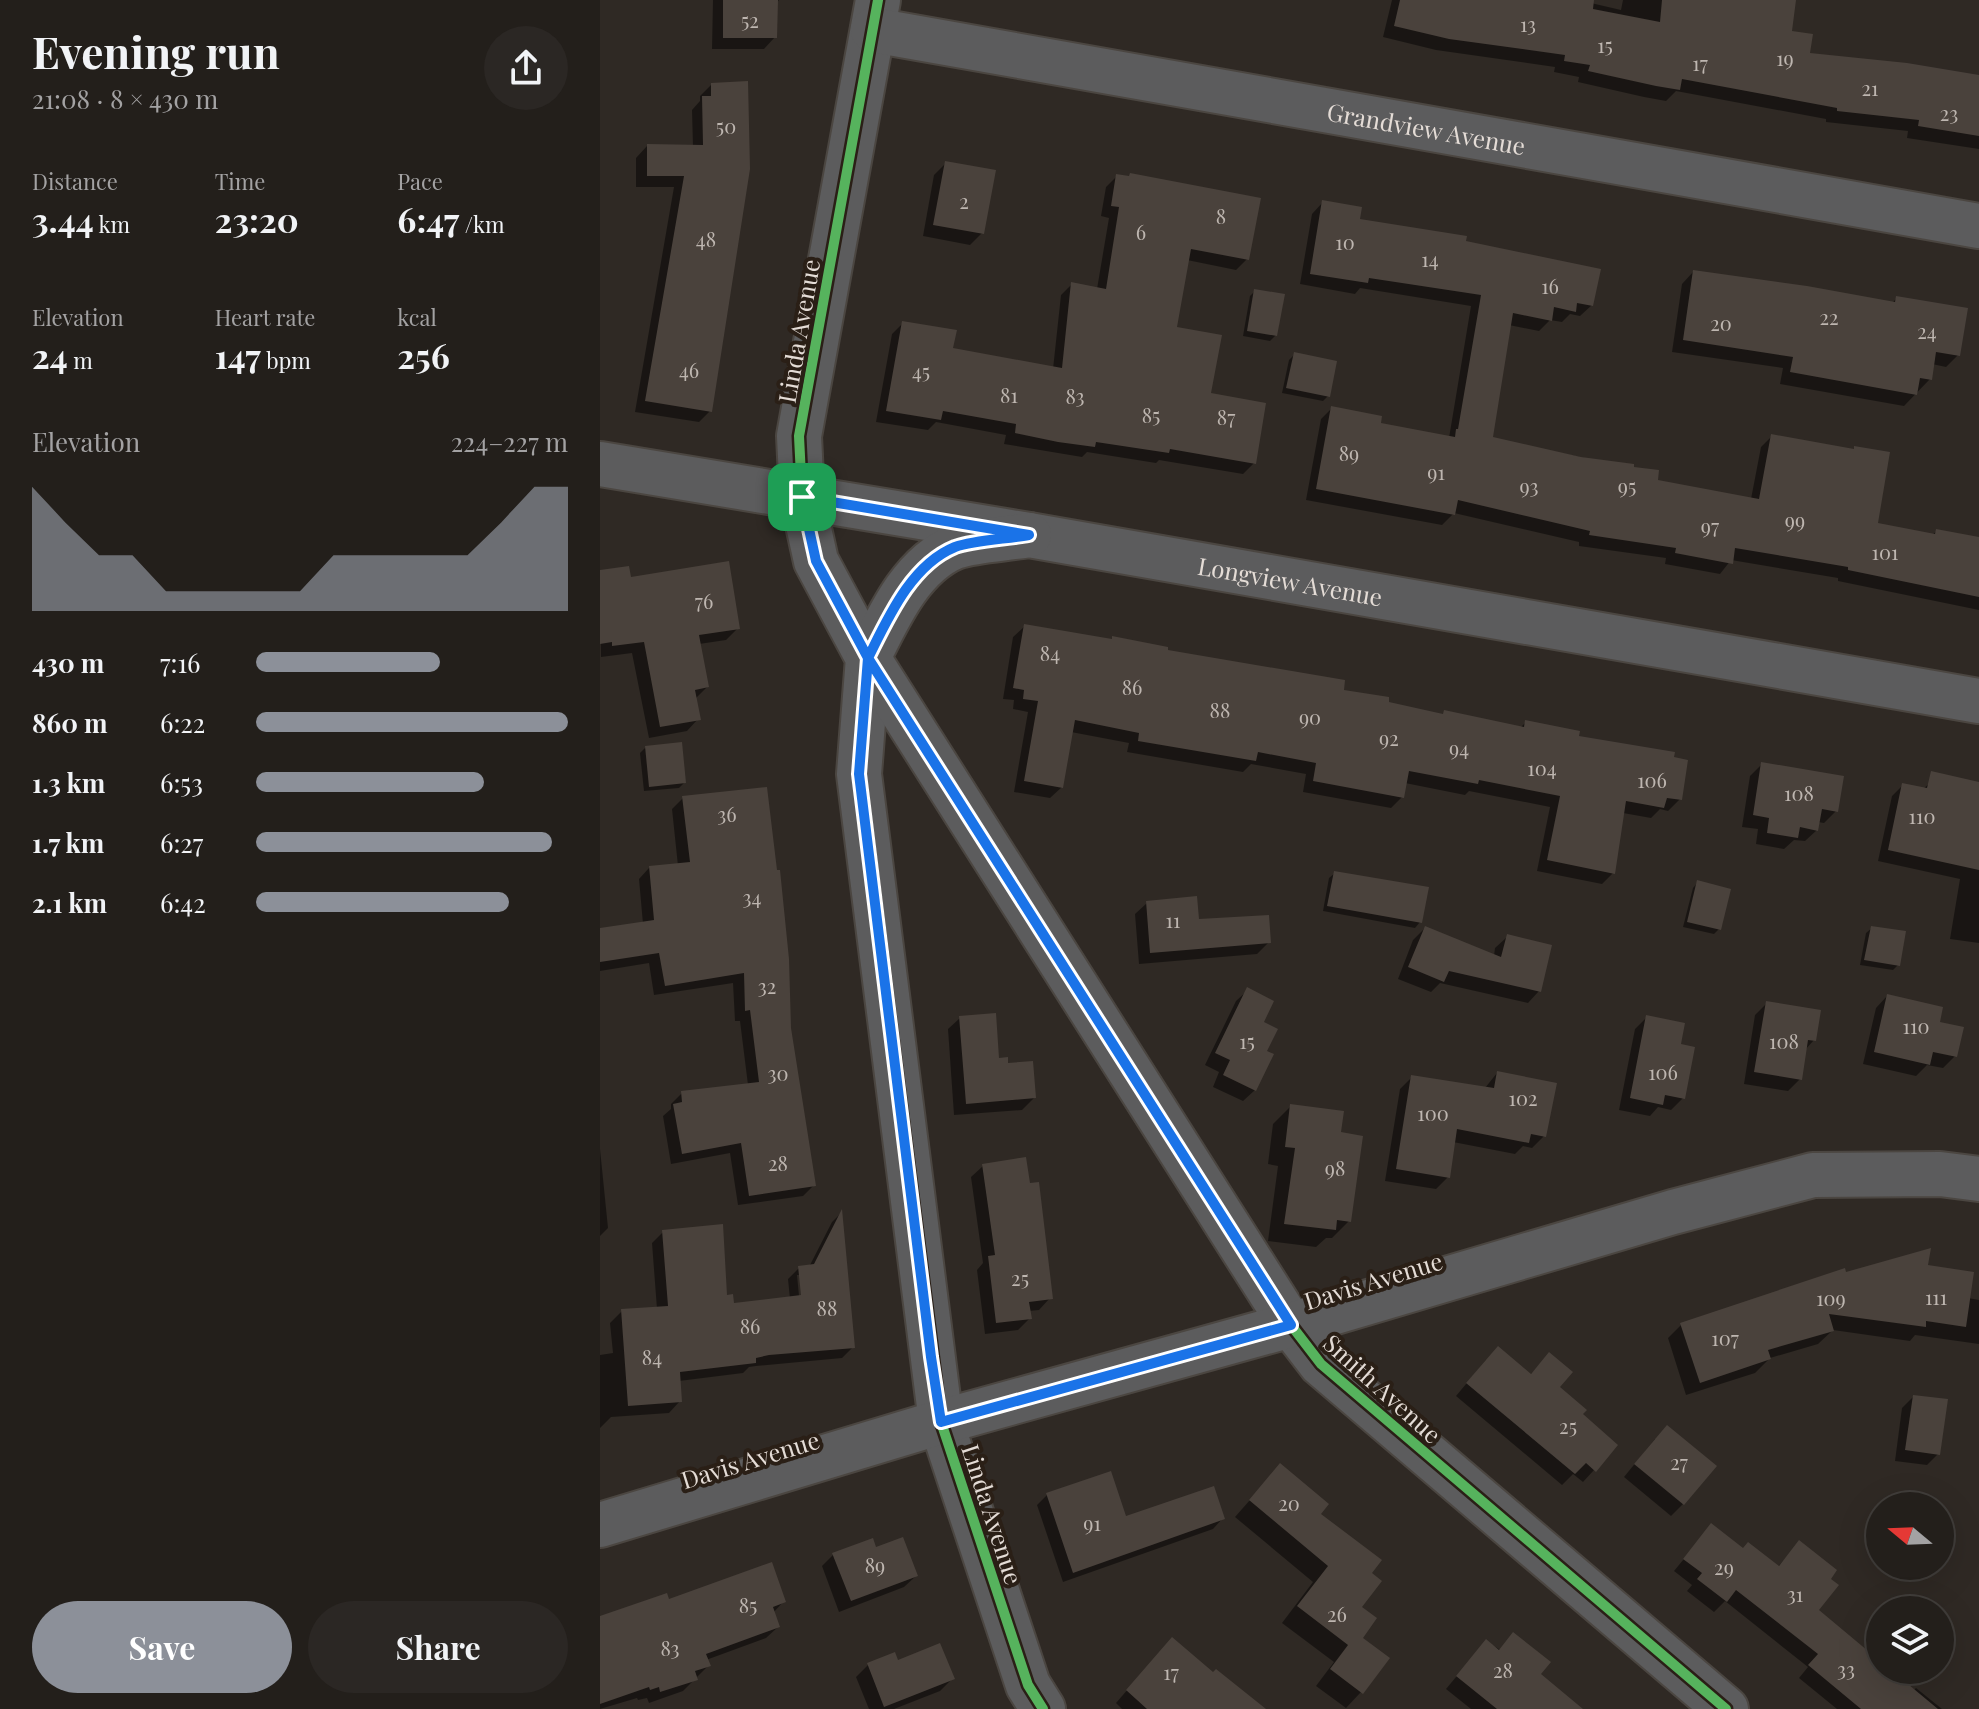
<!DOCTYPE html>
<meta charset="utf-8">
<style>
:root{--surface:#231f1b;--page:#2b2724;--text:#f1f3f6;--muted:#a3a2a3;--line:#403d3a;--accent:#8c9099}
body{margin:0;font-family:"Playfair Display",serif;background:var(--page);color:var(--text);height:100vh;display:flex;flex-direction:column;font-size:30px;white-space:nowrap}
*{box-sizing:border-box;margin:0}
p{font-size:26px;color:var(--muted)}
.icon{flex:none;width:44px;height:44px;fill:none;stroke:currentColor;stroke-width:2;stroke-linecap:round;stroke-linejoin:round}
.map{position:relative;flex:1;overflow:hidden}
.details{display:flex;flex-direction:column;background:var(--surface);width:600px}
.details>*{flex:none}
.needle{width:52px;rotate:289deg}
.controls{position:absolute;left:1266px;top:1492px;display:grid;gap:16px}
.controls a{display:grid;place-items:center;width:88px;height:88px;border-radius:50%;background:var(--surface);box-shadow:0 8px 32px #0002,0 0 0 2px var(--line);font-size:40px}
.pin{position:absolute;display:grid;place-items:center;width:68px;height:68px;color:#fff;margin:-34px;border-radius:16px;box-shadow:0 4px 12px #0006}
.round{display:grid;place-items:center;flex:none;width:84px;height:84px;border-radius:42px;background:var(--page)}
.overview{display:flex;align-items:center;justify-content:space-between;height:136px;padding:0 32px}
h1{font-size:44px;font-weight:700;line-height:60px}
.metrics{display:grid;grid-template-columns:repeat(3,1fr);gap:12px;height:136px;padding:8px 32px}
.metrics div{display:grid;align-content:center}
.metrics b{font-size:34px;font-weight:700}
.metrics small{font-size:22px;font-weight:400}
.metrics p{font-size:22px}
.chart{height:224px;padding:16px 32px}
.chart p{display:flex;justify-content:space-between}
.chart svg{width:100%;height:144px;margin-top:8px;fill:var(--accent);opacity:.7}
.action{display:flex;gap:16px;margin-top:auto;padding:16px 32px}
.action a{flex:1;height:92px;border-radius:48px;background:var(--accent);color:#fff;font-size:32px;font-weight:700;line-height:92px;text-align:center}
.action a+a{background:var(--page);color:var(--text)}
ul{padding:0 32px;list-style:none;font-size:26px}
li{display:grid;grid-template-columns:128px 96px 1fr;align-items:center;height:60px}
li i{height:20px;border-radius:10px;background:var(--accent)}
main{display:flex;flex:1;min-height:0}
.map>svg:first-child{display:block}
.shadow{fill:#0007;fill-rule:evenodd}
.building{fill:#4a423c}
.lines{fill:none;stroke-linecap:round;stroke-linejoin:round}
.minor-casing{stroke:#4b4641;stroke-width:48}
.minor{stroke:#5c5c5d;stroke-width:44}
.cycleway-casing{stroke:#2a1f16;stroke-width:15}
.cycleway{stroke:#56b35d;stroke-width:10}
.route-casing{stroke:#fff;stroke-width:16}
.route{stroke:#1a73e8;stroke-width:10}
.labels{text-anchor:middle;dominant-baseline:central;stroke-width:8;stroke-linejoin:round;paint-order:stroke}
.number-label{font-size:20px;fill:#beb6b0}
.street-label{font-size:24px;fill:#e4dcd6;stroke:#2a1f16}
</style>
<main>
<section class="details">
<div class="overview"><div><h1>Evening run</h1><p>21:08 · 8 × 430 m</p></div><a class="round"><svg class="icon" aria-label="share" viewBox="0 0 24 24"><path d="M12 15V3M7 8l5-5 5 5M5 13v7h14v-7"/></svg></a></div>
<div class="metrics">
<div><p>Distance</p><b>3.44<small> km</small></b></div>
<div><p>Time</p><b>23:20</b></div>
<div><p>Pace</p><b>6:47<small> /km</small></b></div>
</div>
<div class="metrics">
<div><p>Elevation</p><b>24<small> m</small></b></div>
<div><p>Heart rate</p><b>147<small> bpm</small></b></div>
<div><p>kcal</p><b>256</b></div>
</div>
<div class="chart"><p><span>Elevation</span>224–227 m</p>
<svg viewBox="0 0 160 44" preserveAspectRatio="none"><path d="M0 44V6L10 17L20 27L30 27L40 38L50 38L60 38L70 38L80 38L90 27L100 27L110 27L120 27L130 27L140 17L150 6L160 6V44z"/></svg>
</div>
<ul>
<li><b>430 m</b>7:16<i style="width:59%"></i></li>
<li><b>860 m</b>6:22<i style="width:100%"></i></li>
<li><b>1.3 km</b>6:53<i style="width:73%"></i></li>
<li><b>1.7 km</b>6:27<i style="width:95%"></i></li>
<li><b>2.1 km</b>6:42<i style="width:81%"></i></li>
</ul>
<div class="action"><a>Save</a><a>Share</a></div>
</section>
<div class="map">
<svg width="1379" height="1709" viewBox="0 0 1379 1709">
<rect width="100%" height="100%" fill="#2f2924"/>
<g class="shadow">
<path d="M113 0H179L176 4 175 37 164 49H112Z"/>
<path d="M792 0H978L1021 10 1023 0H1194L1189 32 1208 55 1379 76V149L1307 138 1308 131 1226 122V119L1076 91 1066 101 1044 97 978 82 979 77 954 72 955 67 836 50 783 37Z"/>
<path d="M111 85 110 411 99 422 35 412 74 187H36V158L47 146 93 147 92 110 100 101V96Z"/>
<path d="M346 163 382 233 370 245 323 236 334 175Z"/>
<path d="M517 176 647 259 636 270 587 260 575 329 608 395 654 463 643 474 559 460 556 463 487 452 482 457 404 444 406 435 336 422 328 430 276 422 292 334 303 323 351 350 453 369 461 295 472 284 497 289 509 218 501 216 506 187Z"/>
<path d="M723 202 758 220 864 242 992 305 980 316 970 314 962 322 950 320 939 331 909 325 890 438 1032 468 1056 481 1151 499 1161 447 1172 436 1275 524 1332 535 1337 531 1379 540V610L1238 581V578L1131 560 1120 574 1065 564 1066 558 979 546V542L854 513 842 525 706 500 721 419 732 408 778 425 849 438 871 306 760 288 755 294 700 284 712 214Z"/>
<path d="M1093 272 1291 304 1297 298 1358 355 1346 367 1332 364 1330 379 1304 406 1180 384 1183 368 1072 352 1082 284Z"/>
<path d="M655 291 676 335 670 341 643 336 650 296Z"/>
<path d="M695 354 728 396 723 401 682 393 689 360Z"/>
<path d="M0 572 29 579 138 628 126 640 99 644 107 687 95 699 98 719 87 731 49 738 32 653 1 657Z"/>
<path d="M425 626 565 652 841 716 920 728 926 722 977 738 1080 799 1068 811 1060 809 1051 818 1023 813 1013 873 1002 884 937 871 950 807 869 791 865 795 805 783 802 797 791 808 703 792 706 774 651 764 643 772 527 752 529 743 471 732 462 787 450 798 414 792 428 712 413 709 414 700 403 699 413 637Z"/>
<path d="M45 748 84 783 79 788 44 791 40 753Z"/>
<path d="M1162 764 1236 811 1224 823 1218 822 1217 830 1205 841 1194 840 1184 849 1156 844 1158 829 1142 827 1150 776Z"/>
<path d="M1330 783 1379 790V943L1350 939 1360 879 1278 861 1292 796 1303 785 1323 789Z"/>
<path d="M83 798 189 1028 214 1185 203 1196 138 1205 130 1153 71 1164 63 1116 71 1109V1104L82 1093 148 1085 140 1021H135L133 983 54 995 49 963 0 971V930L43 924 39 879 49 868 78 866 72 809Z"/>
<path d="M735 873 820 922 815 928 723 911 729 878Z"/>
<path d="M1098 882 1119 929 1114 934 1083 927 1093 888Z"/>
<path d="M547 903 597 921 669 942 657 954 539 964 535 914Z"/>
<path d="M825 928 894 956 895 948 907 937 939 991 928 1003 840 983 831 992 798 979 813 940Z"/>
<path d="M1272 928 1298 965 1293 970 1260 965 1266 933Z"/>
<path d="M648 990 662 1023 665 1052 655 1090 643 1101 613 1087 619 1072 605 1065 636 1001Z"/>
<path d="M1287 996 1337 1024 1355 1056 1343 1068 1327 1065 1316 1076 1263 1064 1276 1008Z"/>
<path d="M1167 1003 1214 1040 1205 1050 1200 1079 1188 1091 1144 1084 1155 1015Z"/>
<path d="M1047 1017 1078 1046 1083 1098 1071 1110 1058 1107 1050 1116 1019 1110 1035 1029Z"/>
<path d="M360 1018 434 1098 422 1110 354 1115 348 1029Z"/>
<path d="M897 1073 944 1136 932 1148 923 1146 915 1154 853 1142 848 1177 836 1189 785 1181 800 1089 812 1077 885 1088Z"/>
<path d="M691 1106 739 1133 749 1221 732 1238H726L716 1247 668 1241 678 1166 668 1164 673 1124Z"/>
<path d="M0 1149 8 1228 0 1236Z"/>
<path d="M383 1166 450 1298 439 1310 429 1311 430 1318 418 1330 385 1334 377 1270 383 1263 371 1177Z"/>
<path d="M241 1213 253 1347 242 1358 156 1366 149 1367 143 1373 79 1381 80 1401 69 1413 11 1417 0 1428V1355L13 1353 10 1323 22 1311 57 1309 52 1243 63 1232 132 1305 190 1299 188 1279 199 1268 209 1267 232 1222ZM197 1275H201L204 1305 200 1306Z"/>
<path d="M1325 1267 1368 1298 1379 1300V1344L1315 1335 1310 1341 1233 1330 1218 1344 1170 1358 1155 1373 1086 1395 1068 1338 1082 1324 1245 1274Z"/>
<path d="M949 1354 957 1387 980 1415 994 1470 983 1482 973 1474 962 1485 856 1396 886 1360 930 1375Z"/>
<path d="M1313 1397 1338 1454 1327 1465 1295 1461 1302 1408Z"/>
<path d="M1055 1439 1083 1504 1071 1516 1024 1477Z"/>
<path d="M680 1466 769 1574 759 1607 761 1692 746 1708 716 1686 734 1662 682 1623 713 1582 635 1517Z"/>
<path d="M447 1495 525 1519 623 1518 613 1529 463 1582 437 1505Z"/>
<path d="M1111 1526 1142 1550 1177 1568 1199 1543 1216 1610 1280 1663V1670H1288L1313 1691 1316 1688 1342 1709H1237L1199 1678 1208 1667 1125 1601 1114 1612 1087 1591 1092 1585 1074 1571Z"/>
<path d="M275 1550 316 1576 304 1587 239 1612 222 1566 233 1555Z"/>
<path d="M184 1601 173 1613 178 1627 166 1638 106 1660 108 1666 83 1691 49 1703 47 1698 38 1700 37 1698 0 1709V1618L68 1602Z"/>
<path d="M886 1641 939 1674 981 1709H871L846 1689Z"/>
<path d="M561 1651 613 1675 662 1709H522L516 1703Z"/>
<path d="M294 1654 297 1662 352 1679 340 1691 294 1709H269L256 1677 268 1665Z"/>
</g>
<g class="building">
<path d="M123 0H178L177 38H123Z"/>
<path d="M800 0H994L993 9 1060 22 1062 0H1196L1192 31 1213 34 1210 53 1307 63 1379 75V136L1318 126 1319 120 1237 111V108L1082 79 1080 90 1056 86 988 71 990 65 964 61 965 55 849 39 794 26Z"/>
<path d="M148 81 150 169 112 412 45 401 84 176H47V144L103 145 102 96H111V83Z"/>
<path d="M345 161 396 170 384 234 333 225Z"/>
<path d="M530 173 661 198 649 260 591 249 577 327 622 335 611 393 666 403 656 464 570 449 569 453 496 442 495 447 458 442 415 433 416 424 343 411 341 420 286 411 302 321 357 330 353 348 462 368 471 282 506 289 519 207 511 206 516 174 529 176Z"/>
<path d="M722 200 762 207 760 219 867 236 866 241 1001 269 993 306 977 303 976 312 954 307 952 321 913 313 893 437 981 457 1034 464V467L1059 470 1058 480 1159 499 1171 434 1254 449V446L1290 452 1278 523 1335 534 1336 529 1379 537V597L1248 570V567L1135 548 1133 564 1075 553 1076 548 989 535 990 531 858 500 855 515 716 489 731 406 782 416 781 423 855 437 856 429H858L881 295 769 278 768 283 710 274Z"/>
<path d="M1093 270 1207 286 1295 302 1296 296 1368 308 1360 356 1336 352 1332 380 1320 378 1317 395 1190 372 1193 357 1083 340Z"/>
<path d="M654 289 685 294 677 336 647 331Z"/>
<path d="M694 352 737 361 730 397 686 388Z"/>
<path d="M129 561 140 629 99 635 109 687 95 690 101 720 60 727 44 642 12 646V642L0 644V570L29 566 31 577Z"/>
<path d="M424 624 512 639V636L568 647V650L745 680 744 690 789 697V702L843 714 844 710 924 727 925 720 980 731 979 736 1075 752 1074 757 1088 760 1082 800 1067 798 1064 808 1026 801 1015 874 947 860 960 796 879 780 878 784 809 771 804 798 713 781 716 763 658 752 656 761 538 741 539 733 475 720 463 788 424 781 438 701 423 699 424 690 413 688Z"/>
<path d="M82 742 86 783 49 787 45 746Z"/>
<path d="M1161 762 1244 776 1238 812 1222 809 1218 831 1200 827 1198 838 1167 833 1169 818 1153 815Z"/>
<path d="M1331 771 1379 782V870L1288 850 1302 783 1327 788Z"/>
<path d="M167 787 177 870H180L189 959 191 1028 216 1186 149 1196 141 1143 82 1154 73 1104 82 1102 81 1091 159 1082 150 1010 145 1011 144 973 65 986 59 953 0 962V928L54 920 49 866 90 862 82 796Z"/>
<path d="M734 871 829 887 822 923 727 906Z"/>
<path d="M1097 880 1131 889 1121 930 1087 922Z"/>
<path d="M597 896 599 919 669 915 671 943 550 953 546 901Z"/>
<path d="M825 926 901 957 907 934 952 945 941 992 849 971 844 982 808 967Z"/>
<path d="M1271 926 1306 931 1300 966 1264 960Z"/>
<path d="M647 987 674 1001 664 1022 678 1029 667 1051 674 1054 656 1091 623 1075 630 1060 615 1053Z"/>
<path d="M1287 994 1343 1007 1340 1022 1364 1027 1357 1057 1333 1052 1330 1065 1274 1052Z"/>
<path d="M1166 1001 1221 1010 1216 1041 1208 1040 1202 1080 1154 1072Z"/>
<path d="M396 1013 399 1058 408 1057V1063L433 1061 436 1098 366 1104 359 1016Z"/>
<path d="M1046 1015 1085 1023 1081 1044 1095 1047 1085 1099 1065 1095 1063 1105 1030 1098Z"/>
<path d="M897 1071 957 1083 946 1137 931 1134 929 1143 857 1129 850 1178 796 1169 811 1075 894 1088Z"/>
<path d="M690 1104 744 1111 741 1132 763 1136 751 1222 737 1220 736 1230 684 1224 695 1148 685 1147Z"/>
<path d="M426 1157 430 1183 439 1182 453 1299 429 1302 432 1319 396 1323 388 1256 395 1255 382 1164Z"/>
<path d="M242 1209 255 1348 169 1355 156 1358V1363L80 1372 82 1402 28 1406 21 1309 68 1306 62 1230 123 1224 127 1295 133 1294 134 1303 201 1295 198 1266 214 1264Z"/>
<path d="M1331 1248 1328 1265 1374 1272 1366 1327 1326 1321V1327L1229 1314 1234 1331 1168 1350 1171 1359 1100 1383 1080 1323 1245 1268 1246 1272Z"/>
<path d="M898 1346 931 1374 949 1352 973 1372 960 1387 987 1410 983 1414 1018 1445 996 1472 986 1463 975 1474 866 1383Z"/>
<path d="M1313 1395 1348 1399 1340 1455 1305 1450Z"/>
<path d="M1067 1425 1117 1466 1084 1505 1034 1464Z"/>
<path d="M680 1463 729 1504 721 1514 782 1560 772 1573 782 1581 762 1607 777 1618 763 1638 790 1658 763 1694 730 1669 748 1645 697 1606 728 1566 649 1500Z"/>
<path d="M511 1471 526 1516 614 1486 625 1519 473 1573 446 1493Z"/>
<path d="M1111 1523 1143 1548 1148 1542 1179 1566 1199 1540 1237 1570 1231 1579 1239 1585 1219 1610 1280 1661V1670H1291L1338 1709H1261L1208 1665 1218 1654 1136 1590 1127 1602 1097 1579 1102 1573 1083 1559Z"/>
<path d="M303 1537 318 1576 251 1601 232 1553 273 1538 276 1547Z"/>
<path d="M172 1562 186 1602 173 1607 180 1627 106 1654 111 1666 95 1671 98 1680 60 1692 59 1687 50 1690 49 1687 0 1704V1616L67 1593 69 1599Z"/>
<path d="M913 1632 951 1662 941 1674 983 1709H897L856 1676 886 1639 899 1650Z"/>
<path d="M572 1637 613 1672 616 1669 666 1709H547L526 1690Z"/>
<path d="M340 1643 355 1679 284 1707 267 1663 295 1652 298 1660Z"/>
</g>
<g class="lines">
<g class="minor-casing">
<g id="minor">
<path d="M278 0 199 436 202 497 216 561 268 658 259 774 341 1422 428 1685 443 1709"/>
<path id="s1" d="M273 30 1379 226"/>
<path id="s2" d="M0 464 429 535 1379 701"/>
<path d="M429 535C407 539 375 540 355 547 311 565 288 618 268 658L691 1325 721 1364 1126 1709"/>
<path d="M0 1525 341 1422 691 1325 1073 1212 1213 1175 1340 1174 1379 1179"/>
</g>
</g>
<use href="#minor" class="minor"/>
<g class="cycleway-casing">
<g id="cycleway">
<path d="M278 0 199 436 202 497 216 561 268 658 259 774 341 1422 428 1685 443 1709"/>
<path d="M429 535C407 539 375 540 355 547 311 565 288 618 268 658L691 1325 721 1364 1126 1709"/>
</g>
</g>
<use href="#cycleway" class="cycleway"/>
</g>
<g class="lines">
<g class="route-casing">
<path id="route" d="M202 497 216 561 268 658 259 774 331 1357 341 1422 691 1325 268 658C288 618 311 565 355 547 375 540 407 539 429 535L202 497"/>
</g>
<use href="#route" class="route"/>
</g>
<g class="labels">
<g class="number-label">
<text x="150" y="19">52</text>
<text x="928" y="23">13</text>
<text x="1005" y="44">15</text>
<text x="1185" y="57">19</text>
<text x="1100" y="62">17</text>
<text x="1270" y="87">21</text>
<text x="1349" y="112">23</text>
<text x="126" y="125">50</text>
<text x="364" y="200">2</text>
<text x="621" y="215">8</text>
<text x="541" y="231">6</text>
<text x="106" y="238">48</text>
<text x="745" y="241">10</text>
<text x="830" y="258">14</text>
<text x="950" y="285">16</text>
<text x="1229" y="316">22</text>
<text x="1121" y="322">20</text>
<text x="1327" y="330">24</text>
<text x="89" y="369">46</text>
<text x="321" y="370">45</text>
<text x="409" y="394">81</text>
<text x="475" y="395">83</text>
<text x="551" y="414">85</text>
<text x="626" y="416">87</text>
<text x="749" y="452">89</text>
<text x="836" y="471">91</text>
<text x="929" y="485">93</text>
<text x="1027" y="485">95</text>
<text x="1195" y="519">99</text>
<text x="1110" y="525">97</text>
<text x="1285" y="551">101</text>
<text x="104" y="600">76</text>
<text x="450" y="652">84</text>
<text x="532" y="686">86</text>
<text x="620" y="709">88</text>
<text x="710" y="716">90</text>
<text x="789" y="737">92</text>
<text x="859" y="747">94</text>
<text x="942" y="767">104</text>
<text x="1052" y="779">106</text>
<text x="1199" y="792">108</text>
<text x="127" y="813">36</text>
<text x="1322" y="815">110</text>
<text x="152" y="896">34</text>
<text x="573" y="919">11</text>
<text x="167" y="985">32</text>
<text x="1316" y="1025">110</text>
<text x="647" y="1040">15</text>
<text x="1184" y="1040">108</text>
<text x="1063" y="1071">106</text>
<text x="178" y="1072">30</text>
<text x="923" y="1097">102</text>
<text x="833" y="1112">100</text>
<text x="178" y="1162">28</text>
<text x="735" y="1167">98</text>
<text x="420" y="1277">25</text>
<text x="1336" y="1296">111</text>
<text x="1231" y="1297">109</text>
<text x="227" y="1307">88</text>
<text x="150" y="1325">86</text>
<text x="1125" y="1337">107</text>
<text x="52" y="1356">84</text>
<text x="968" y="1425">25</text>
<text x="1079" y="1461">27</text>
<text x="689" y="1502">20</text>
<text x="492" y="1522">91</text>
<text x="275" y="1564">89</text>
<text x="1124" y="1566">29</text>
<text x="1195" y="1593">31</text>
<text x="148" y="1604">85</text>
<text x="737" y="1613">26</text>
<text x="70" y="1647">83</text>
<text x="1246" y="1668">33</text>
<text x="903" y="1669">28</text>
<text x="571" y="1671">17</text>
</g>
<g class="street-label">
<text stroke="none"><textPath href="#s1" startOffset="562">Grandview Avenue</textPath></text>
<text transform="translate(198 331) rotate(-80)">Linda Avenue</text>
<text stroke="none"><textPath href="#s2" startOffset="700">Longview Avenue</textPath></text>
<text transform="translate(773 1280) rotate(-17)">Davis Avenue</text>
<text transform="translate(783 1388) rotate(42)">Smith Avenue</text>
<text transform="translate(150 1459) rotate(-17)">Davis Avenue</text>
<text transform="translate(393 1514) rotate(72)">Linda Avenue</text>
</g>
</g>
</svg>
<div class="controls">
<a><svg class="needle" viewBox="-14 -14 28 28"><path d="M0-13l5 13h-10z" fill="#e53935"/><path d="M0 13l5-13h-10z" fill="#a3a2a3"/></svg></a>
<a><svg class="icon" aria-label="layers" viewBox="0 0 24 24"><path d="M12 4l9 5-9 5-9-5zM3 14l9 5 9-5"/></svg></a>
</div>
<div class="pin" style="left:202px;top:497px;background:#1e9e55"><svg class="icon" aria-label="arrive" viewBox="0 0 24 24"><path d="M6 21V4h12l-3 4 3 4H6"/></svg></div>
</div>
</main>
